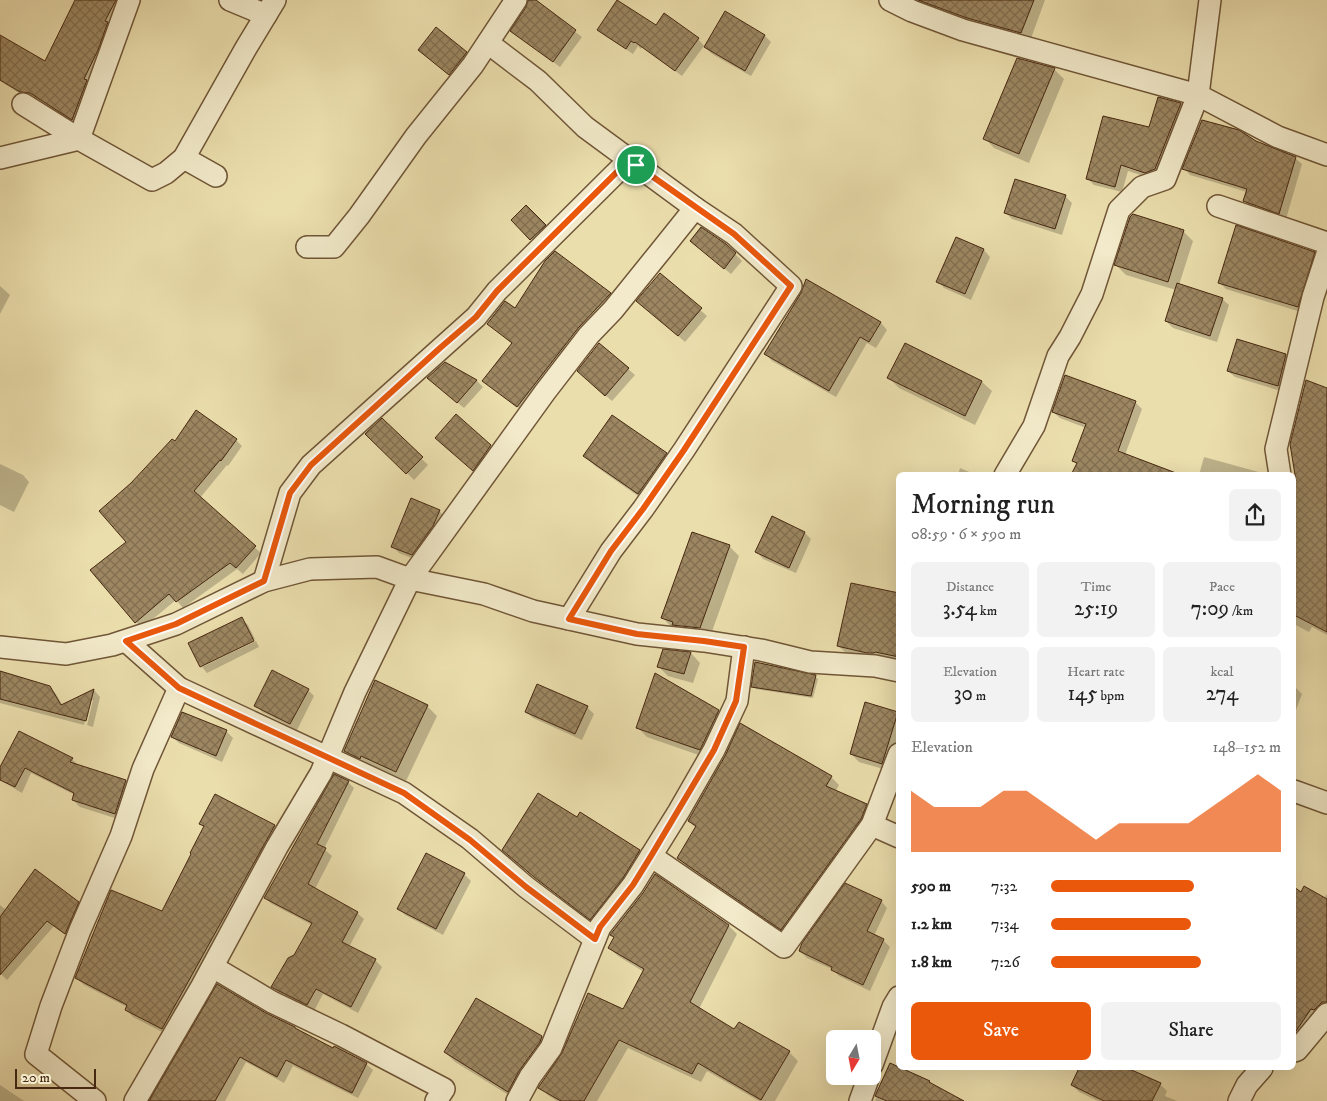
<!DOCTYPE html>
<meta charset="utf-8">
<style>
:root{--surface:#fff;--page:#f2f2f2;--text:#222;--muted:#767676;--accent:#ea580c}
body{margin:0;font-family:"IM FELL DW Pica",serif;background:var(--page);color:var(--text);height:100vh;display:flex;flex-direction:column;font-size:19px;white-space:nowrap}
*{box-sizing:border-box;margin:0}
p{font-size:16px;color:var(--muted)}
.icon{flex:none;width:28px;height:28px;fill:none;stroke:currentColor;stroke-width:2;stroke-linecap:round;stroke-linejoin:round}
.map{position:relative;flex:1;overflow:hidden}
.details{position:absolute;left:896px;top:472px;width:400px;height:598px;display:flex;flex-direction:column;background:var(--surface);border-radius:8px;box-shadow:0 5px 20px #0002}
.details>*{flex:none}
.needle{width:32px;rotate:190deg}
.tools{position:absolute;left:826px;top:1030px;display:grid;gap:10px}
.tools a{display:grid;place-items:center;width:55px;height:55px;border-radius:8px;background:var(--surface);box-shadow:0 5px 20px #0002;font-size:25px}
.scale{position:absolute;left:15px;bottom:12px;width:81px;box-sizing:border-box;padding-left:5px;border:2px solid #472810;border-top:0;font-size:14px;line-height:18px;white-space:nowrap;color:#472810;-webkit-text-stroke:4px #f2eaca;paint-order:stroke}
.pin{position:absolute;display:grid;place-items:center;width:42px;height:42px;color:#fff;margin:-21px;border:2px solid #fff;border-radius:50%;box-shadow:0 1px 5px #0007}
.round{display:grid;place-items:center;flex:none;width:52px;height:52px;border-radius:8px;background:var(--page)}
.head{display:flex;align-items:center;justify-content:space-between;height:85px;padding:0 15px}
h1{font-size:28px;font-weight:600;line-height:38px}
.stats{display:grid;grid-template-columns:repeat(3,1fr);gap:8px;height:85px;padding:5px 15px}
.stats div{display:grid;align-content:center;border-radius:8px;background:var(--page);text-align:center}
.stats b{font-size:21px;font-weight:600}
.stats small{font-size:14px;font-weight:400}
.stats p{font-size:14px}
.chart{height:140px;padding:10px 15px}
.chart p{display:flex;justify-content:space-between}
.chart svg{width:100%;height:90px;margin-top:5px;fill:var(--accent);opacity:.7}
.action{display:flex;gap:10px;margin-top:auto;padding:10px 15px}
.action a{flex:1;height:58px;border-radius:8px;background:var(--accent);color:#fff;font-size:20px;font-weight:600;line-height:58px;text-align:center}
.action a+a{background:var(--page);color:var(--text)}
ul{padding:0 15px;list-style:none;font-size:16px}
li{display:grid;grid-template-columns:80px 60px 1fr;align-items:center;height:38px}
li i{height:12px;border-radius:6px;background:var(--accent)}
.map>svg:first-child{display:block}
.shadow{fill:#0003}
.building{fill:url(#building-cross-hatch);stroke:#472810}
.lines{fill:none;stroke-linecap:round;stroke-linejoin:round}
.street-casing{stroke:#705637;stroke-width:24}
.street{stroke:#f2eaca;stroke-width:21}
.route-casing{stroke:#fff;stroke-width:10}
.route{stroke:#ea580c;stroke-width:6}
</style>
<div class="map">
<svg width="1327" height="1101" viewBox="0 0 1327 1101">
<defs>
<pattern id="building-cross-hatch" width="8" height="8" patternUnits="userSpaceOnUse" patternTransform="scale(1.25)"><rect width="8" height="8" fill="#9c8762"/><path d="M0 0l8 8M0 8l8-8" fill="none" stroke="#816e4f"/></pattern>
</defs>
<rect width="100%" height="100%" fill="#ebdead"/>
<filter id="stains"><feTurbulence type="fractalNoise" baseFrequency=".004" numOctaves="4"/><feColorMatrix values="0 0 0 0 .2 0 0 0 0 .09 0 0 0 0 .02 0 0 0 .5 -.17"/></filter>
<radialGradient id="worn" r=".72"><stop offset=".6" stop-color="#630" stop-opacity="0"/><stop offset="1" stop-color="#630" stop-opacity=".3"/></radialGradient>
<g class="shadow">
<path d="M76 0H124L79 125 37 99 27 98 0 81V49L45 63Z"/>
<path d="M529 0H533L582 37 560 67 512 31 528 7Z"/>
<path d="M911 0H1045L1030 41 976 26Z"/>
<path d="M656 27 698 39 705 47 765 36 771 42 751 76 712 54 704 46 682 76 642 47 641 49 638 46 633 54 605 36 599 29Z"/>
<path d="M419 50 466 52 472 59 456 81Z"/>
<path d="M1054 69 1064 79 1029 163 994 148 985 138Z"/>
<path d="M1159 98 1181 104 1187 111 1162 175 1153 179 1128 171 1122 192 1094 185 1087 178 1150 129Z"/>
<path d="M1256 142 1295 158 1302 164 1286 219 1251 207 1245 201 1247 192 1190 175 1184 168Z"/>
<path d="M1016 180 1066 197 1072 203 1062 235 1012 219 1005 212Z"/>
<path d="M526 207 551 232 538 246 513 220Z"/>
<path d="M1183 231 1193 241 1179 285 1222 299 1229 305 1217 342 1173 328 1166 321 1176 290 1126 275 1116 265Z"/>
<path d="M957 239 984 250 990 257 971 300 944 288 938 281Z"/>
<path d="M691 241 726 245 742 261 731 274Z"/>
<path d="M1314 253 1320 260 1304 313 1226 289 1220 283Z"/>
<path d="M660 275 707 316 685 342 638 301Z"/>
<path d="M807 281 881 323 887 330 876 348 867 343 836 397 772 361 766 354 803 293Z"/>
<path d="M0 286 10 295 0 314Z"/>
<path d="M610 294 616 300 524 412 484 381 513 344 488 324 515 309Z"/>
<path d="M906 344 982 382 992 391 975 425 899 388 889 378Z"/>
<path d="M1286 355 1292 361 1284 392 1235 377 1228 371Z"/>
<path d="M445 363 477 381 483 387 464 408 435 384Z"/>
<path d="M628 369 635 375 612 401 585 378Z"/>
<path d="M1135 402 1142 409 1125 455 1142 475H1073L1077 465 1074 461 1086 428 1060 418 1053 412Z"/>
<path d="M456 416 497 452 480 476 443 444Z"/>
<path d="M382 420 428 465 414 480 367 434Z"/>
<path d="M236 440 242 446 228 466 227 465 200 498 261 553 243 574 237 569 183 608 176 600 142 628 136 622 128 542 175 443Z"/>
<path d="M666 454 676 464 648 503 595 466 585 456Z"/>
<path d="M1204 457 1266 474 1267 475H1199Z"/>
<path d="M0 464 23 475 29 482 14 512 0 505Z"/>
<path d="M960 468 976 475H958Z"/>
<path d="M1294 500 1327 509V635L1312 627 1309 632 1294 624Z"/>
<path d="M439 511 445 517 419 561 399 553 393 547Z"/>
<path d="M805 533 811 539 796 573 763 559 757 552Z"/>
<path d="M729 546 739 556 710 637 672 628 663 618Z"/>
<path d="M899 594V661L874 659 845 652 838 646Z"/>
<path d="M242 619 248 625 255 639 202 665V667L190 644Z"/>
<path d="M256 641 259 647 207 673 202 667Z"/>
<path d="M664 651 691 653 700 663 693 683 668 676 659 667Z"/>
<path d="M0 672 49 687 56 694 63 706 94 690 100 697 93 727 87 725 93 700H90L84 725 0 703Z"/>
<path d="M815 677 818 679 813 698 756 689 753 686Z"/>
<path d="M1294 686 1302 694 1294 715Z"/>
<path d="M308 690 314 696 297 730 262 712 256 705Z"/>
<path d="M866 704 899 714V754L890 771 859 762 851 754Z"/>
<path d="M427 706 437 716 406 781 371 765 370 768 355 761 345 751Z"/>
<path d="M587 707 594 714 582 740 533 718 526 712Z"/>
<path d="M718 711 728 721 710 759 647 737 637 727Z"/>
<path d="M741 725 831 777 839 785 835 792 866 805 874 813 789 937 686 866 678 858 696 828 689 821 726 757Z"/>
<path d="M226 731 233 738 222 762 179 743 172 737Z"/>
<path d="M72 759 78 765 125 781 132 788 121 820 80 807 73 800 75 795 31 773 22 793 0 780V770Z"/>
<path d="M348 782 354 788 324 849 332 856 315 889 357 913 364 919 349 947 375 960 382 967 358 1013 323 994 314 1011 279 993 272 986 294 956 312 925 272 904 265 898Z"/>
<path d="M216 796 275 826 282 833 170 1036 133 1017 126 1009 127 1007 84 985 77 978 162 913 204 828 201 824Z"/>
<path d="M577 818 640 851 646 857 597 925 542 884 510 857Z"/>
<path d="M464 874 471 881 443 935 405 915 399 909Z"/>
<path d="M1294 889 1302 893 1324 899 1327 894V1011L1294 1048Z"/>
<path d="M881 901 887 908 874 936 883 940 890 947 870 991 839 976 832 969 807 958 800 951Z"/>
<path d="M78 903 84 909 72 939 54 926 7 980 0 973V905L6 910Z"/>
<path d="M728 925 737 934 699 1009 735 1031 739 1023 789 1052 798 1061 775 1101H759L707 1071 701 1082 628 1048 597 1101H557L549 1096 540 1088 623 1011 644 972 618 956 609 948Z"/>
<path d="M265 1014 333 1050 366 1064 373 1070 358 1098 293 1066 284 1083 246 1062 225 1101H151Z"/>
<path d="M542 1037 552 1047 518 1101 455 1062 445 1052Z"/>
<path d="M890 1065 929 1082 933 1086 960 1101H875Z"/>
<path d="M1080 1068H1129L1130 1070 1160 1084 1167 1091 1165 1096 1177 1101H1098L1079 1092 1072 1085Z"/>
<path d="M0 1085 24 1101H0Z"/>
</g>
<g class="building">
<path d="M75 0H116L105 21 108 22 98 50 84 79 87 80 72 120 30 93 20 92 0 80V35L45 61Z"/>
<path d="M528 0H536L576 30 553 62 510 31 526 7Z"/>
<path d="M617 0 656 25 664 13 699 38 675 71 635 42 634 43 631 41 626 49 597 30Z"/>
<path d="M918 0H1034L1021 33 967 18Z"/>
<path d="M725 11 765 35 745 71 704 47Z"/>
<path d="M436 27 467 52 449 75 418 50Z"/>
<path d="M1017 58 1055 68 1019 154 983 139Z"/>
<path d="M1158 97 1181 103 1155 169 1145 173 1121 165 1115 187 1086 179 1103 116 1149 127Z"/>
<path d="M1202 120 1239 130 1256 141 1296 157 1279 214 1243 201 1247 189 1182 169Z"/>
<path d="M1015 179 1066 195 1055 229 1004 213Z"/>
<path d="M526 205 546 225 530 240 511 220Z"/>
<path d="M1133 214 1184 230 1168 282 1114 265 1130 217Z"/>
<path d="M1236 225 1315 252 1298 307 1218 283Z"/>
<path d="M701 227 726 244 736 253 724 269 690 241Z"/>
<path d="M956 237 984 249 965 294 936 282Z"/>
<path d="M555 251 611 293 579 327 517 407 482 381 512 343 487 324 505 301 515 308 545 261Z"/>
<path d="M660 273 702 308 678 336 636 301Z"/>
<path d="M806 279 881 322 869 342 860 337 829 391 764 354 801 293Z"/>
<path d="M1177 283 1223 298 1210 336 1165 321Z"/>
<path d="M1237 339 1286 354 1278 386 1227 371Z"/>
<path d="M599 343 629 368 605 396 577 371Z"/>
<path d="M905 343 982 381 965 416 887 378Z"/>
<path d="M445 362 477 380 457 403 427 378Z"/>
<path d="M1065 375 1136 401 1118 451 1176 473V475H1071L1077 463 1072 461 1086 424 1052 412Z"/>
<path d="M1306 380 1327 388V632L1294 615V480L1296 481 1290 444Z"/>
<path d="M196 410 237 439 221 461 220 460 194 491 256 546 236 568 230 563 176 602 169 594 135 623 90 570 126 542 99 511 131 483 172 439 175 441Z"/>
<path d="M456 414 491 445 473 471 435 438Z"/>
<path d="M612 415 667 453 638 494 583 456Z"/>
<path d="M382 418 423 457 406 474 365 434Z"/>
<path d="M411 498 440 510 433 526 412 555 391 547Z"/>
<path d="M772 516 805 532 789 568 755 552Z"/>
<path d="M692 532 730 545 700 628 672 625 673 622 661 618Z"/>
<path d="M851 583 899 593V657L875 652 874 653H867L837 646Z"/>
<path d="M242 617 254 641 200 667 188 643Z"/>
<path d="M663 649 691 652 684 674 657 667Z"/>
<path d="M755 662 816 675 811 696 751 687Z"/>
<path d="M272 670 309 689 290 724 254 706Z"/>
<path d="M0 671 50 686 61 705 94 689 86 721 0 699Z"/>
<path d="M655 673 719 710 700 750 636 728Z"/>
<path d="M375 680 428 705 396 772 361 756 360 759 344 751Z"/>
<path d="M537 684 588 706 575 734 525 712Z"/>
<path d="M865 702 898 712 882 764 850 754Z"/>
<path d="M182 712 227 730 216 756 171 737Z"/>
<path d="M740 723 832 776 826 786 867 804 861 819 781 930 677 858 696 826 688 821 725 756Z"/>
<path d="M19 731 73 758 70 762 126 780 115 814 72 800 74 793 25 768 15 787 0 780V767Z"/>
<path d="M334 774 349 781 317 844 326 848 308 884 358 912 342 942 376 959 351 1007 316 989 307 1005 271 987 288 958 294 955 312 923 264 898Z"/>
<path d="M538 793 577 817 580 812 640 850 623 878 590 920 534 877 502 850Z"/>
<path d="M215 794 275 825 162 1029 125 1010 127 1005 75 978 111 890 162 911 191 854 190 853 204 826 199 824Z"/>
<path d="M426 853 465 873 436 929 397 909Z"/>
<path d="M35 869 79 902 65 934 47 921 0 975V917Z"/>
<path d="M655 874 729 925 690 1002 734 1029 739 1022 790 1051 761 1100 698 1063 692 1074 619 1040 584 1101H561L538 1088 562 1053 588 993 623 1009 644 969 608 948 614 937 610 935 643 893Z"/>
<path d="M845 883 882 900 867 931 884 939 863 985 831 970 832 967 799 951 802 943Z"/>
<path d="M1304 886 1327 899V1002H1322L1314 1010 1311 1009 1294 1034V887L1301 892Z"/>
<path d="M217 984 266 1013 295 1027V1028L333 1048 334 1046 367 1063 352 1093 286 1060 277 1077 240 1057 215 1101H149Z"/>
<path d="M476 998 542 1036 540 1042 519 1071 508 1092 444 1052Z"/>
<path d="M890 1063 930 1081 929 1082 964 1101H887L875 1096Z"/>
<path d="M1079 1068H1127L1161 1083 1152 1101H1104L1071 1085Z"/>
</g>
<g class="lines">
<g class="street-casing">
<g id="street">
<path d="M230 0 266 15"/>
<path d="M890 0 912 11 963 30 1198 95 1165 179 1142 187 1119 210 1092 294 1070 337 1058 356 1034 426 1005 475"/>
<path d="M1210 0 1198 95 1278 137 1327 155"/>
<path d="M488 43 538 81 585 127 695 208"/>
<path d="M23 104 79 139 152 180 166 173 184 158 246 48 275 0"/>
<path d="M0 158 79 139 129 0"/>
<path d="M184 158 216 176"/>
<path d="M1218 206 1327 243"/>
<path d="M307 247H334L359 216 416 136 473 65 516 0"/>
<path d="M1280 475 1276 449 1313 297 1327 254"/>
<path d="M264 581 290 493 311 465 476 317 497 291 629 160"/>
<path d="M126 641 179 688 404 793 470 839 526 887 595 939"/>
<path d="M0 647 66 654 112 645 176 624 264 581 310 569 377 567 410 579 484 594 533 611 637 634 704 641 761 650 810 662 875 666 899 671"/>
<path d="M1294 791 1327 803"/>
<path d="M872 825 899 837"/>
<path d="M651 856 784 947 872 825 899 754"/>
<path d="M213 967 272 1002 341 1035 444 1089 436 1101"/>
<path d="M1294 1051 1297 1050 1327 1014"/>
<path d="M872 1065 893 1007 899 997"/>
<path d="M95 1101 36 1054 51 1006 80 930 121 836 143 769 179 688"/>
<path d="M135 1101 202 986 277 847 321 773 355 692 410 579 545 392 589 335 613 310 659 253 695 208 734 234 791 286 684 450 643 509 611 551 569 619"/>
<path d="M517 1101 530 1077 551 1048 600 927 633 885 679 811 714 750 737 701 744 647"/>
<path d="M860 1101 869 1076"/>
<path d="M1239 1101 1247 1085 1262 1068"/>
</g>
</g>
<use href="#street" class="street"/>
</g>
<g class="lines">
<g class="route-casing">
<path id="route" d="M629 160 734 234 791 286 684 450 643 509 611 551 569 619 637 634 704 641 744 647 736 701 714 750 651 856 633 885 600 927 595 939 526 887 470 840 404 793 179 688 126 641 176 624 264 581 290 493 311 465 440 348 476 317 497 291Z"/>
</g>
<use href="#route" class="route"/>
</g>
<rect width="100%" height="100%" filter="url(#stains)"/>
<rect width="100%" height="100%" fill="url(#worn)"/>
</svg>
<div class="tools">
<a><svg class="needle" viewBox="-14 -14 28 28"><path d="M0-13l5 13h-10z" fill="#e53935"/><path d="M0 13l5-13h-10z" fill="#767676"/></svg></a>
</div>
<div class="scale">20 m</div>
<div class="pin" style="left:636px;top:165px;background:#1e9e55"><svg class="icon" aria-label="arrive" viewBox="0 0 24 24"><path d="M6 21V4h12l-3 4 3 4H6"/></svg></div>
<section class="details">
<div class="head"><div><h1>Morning run</h1><p>08:59 · 6 × 590 m</p></div><a class="round"><svg class="icon" aria-label="share" viewBox="0 0 24 24"><path d="M12 15V3M7 8l5-5 5 5M5 13v7h14v-7"/></svg></a></div>
<div class="stats">
<div><p>Distance</p><b>3.54<small> km</small></b></div>
<div><p>Time</p><b>25:19</b></div>
<div><p>Pace</p><b>7:09<small> /km</small></b></div>
</div>
<div class="stats">
<div><p>Elevation</p><b>30<small> m</small></b></div>
<div><p>Heart rate</p><b>145<small> bpm</small></b></div>
<div><p>kcal</p><b>274</b></div>
</div>
<div class="chart"><p><span>Elevation</span>148–152 m</p>
<svg viewBox="0 0 160 44" preserveAspectRatio="none"><path d="M0 44V14L10 22L20 22L30 22L40 14L50 14L60 22L70 30L80 38L90 30L100 30L110 30L120 30L130 22L140 14L150 6L160 14V44z"/></svg>
</div>
<ul>
<li><b>590 m</b>7:32<i style="width:62%"></i></li>
<li><b>1.2 km</b>7:34<i style="width:61%"></i></li>
<li><b>1.8 km</b>7:26<i style="width:65%"></i></li>
</ul>
<div class="action"><a>Save</a><a>Share</a></div>
</section>
</div>
